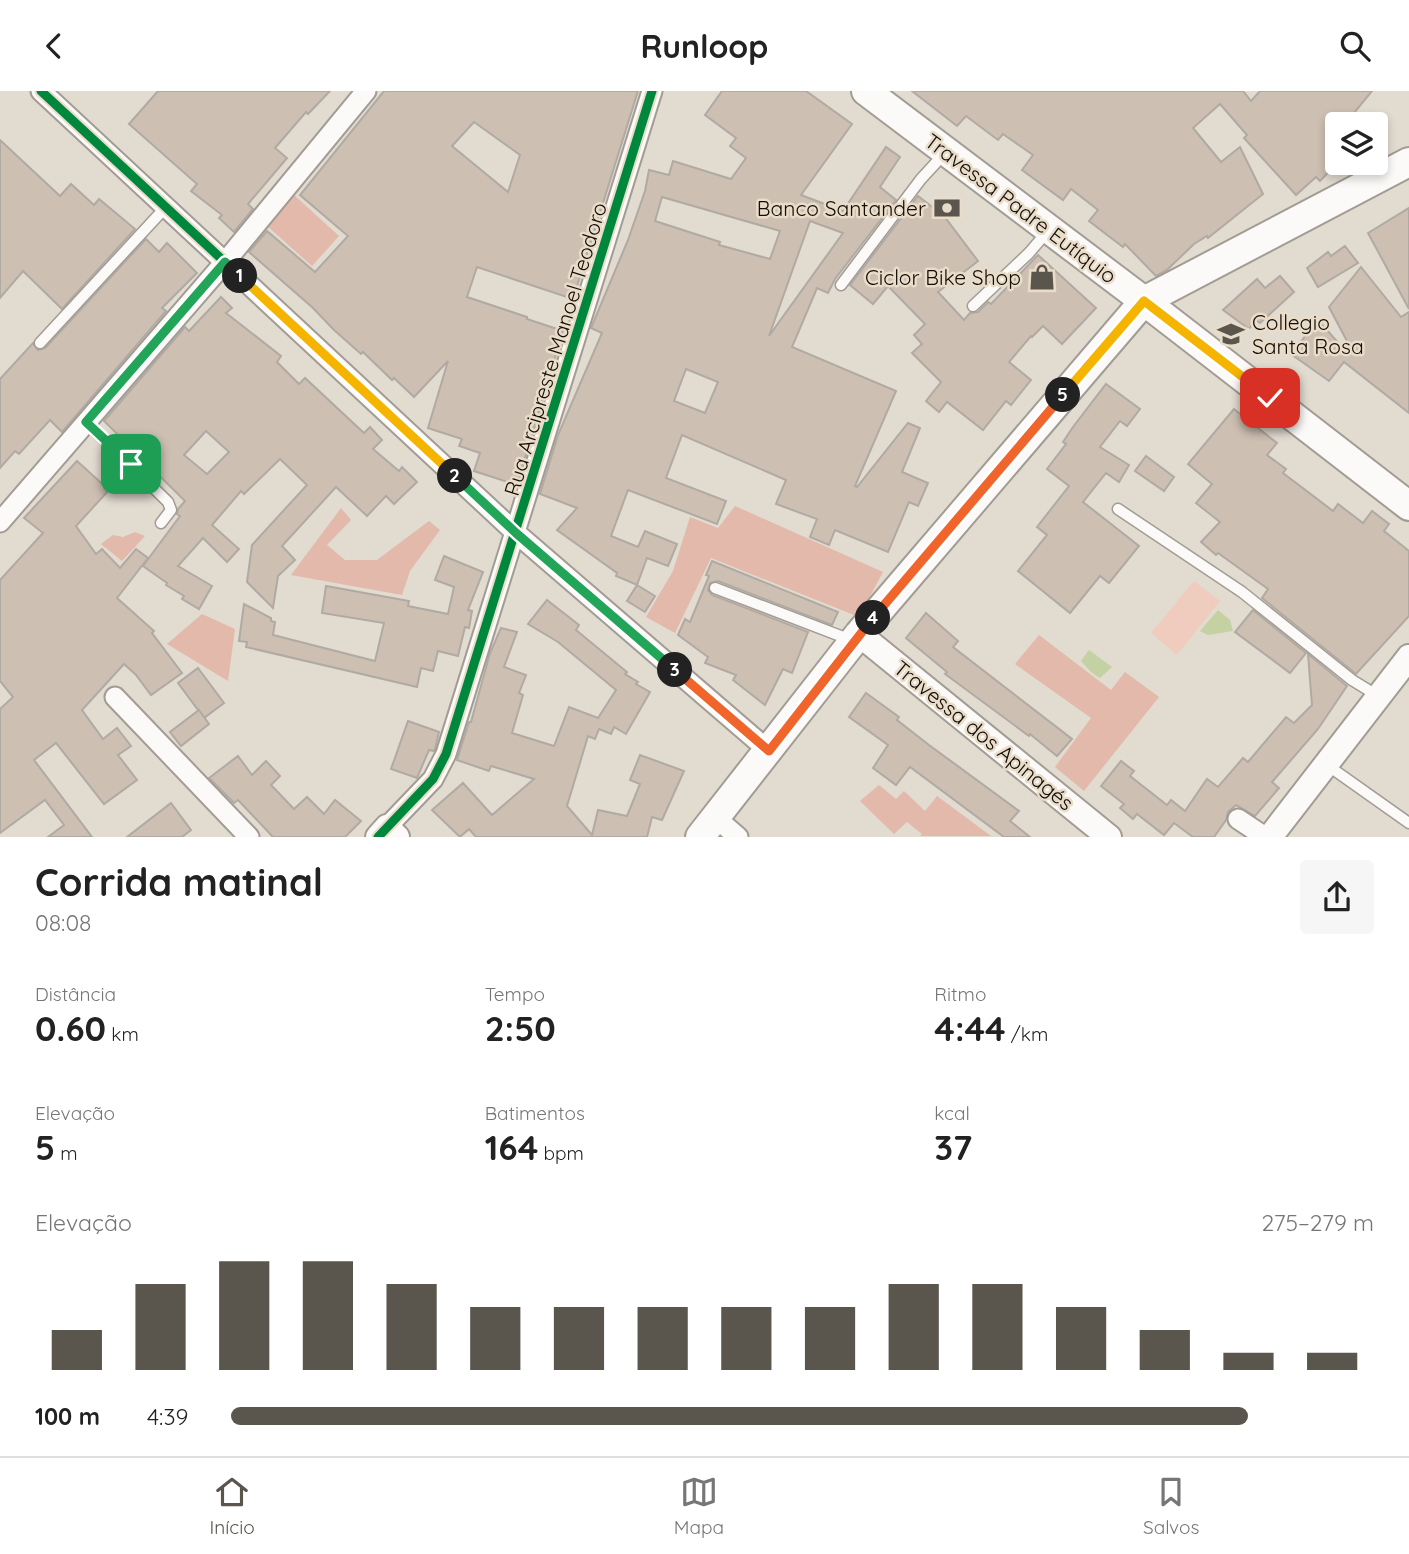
<!DOCTYPE html>
<html lang="pt">
<meta charset="utf-8">
<style>
:root{--surface:#fff;--page:#f6f6f6;--text:#222;--muted:#767676;--line:#e0e0e0;--accent:#5a554d}
body{margin:0;font-family:Quicksand,sans-serif;background:var(--page);color:var(--text);height:100vh;display:flex;flex-direction:column;font-size:26px;white-space:nowrap}
*{box-sizing:border-box;margin:0}
p{font-size:23px;color:var(--muted)}
.icon{flex:none;width:38px;height:38px;fill:none;stroke:currentColor;stroke-width:2;stroke-linecap:round;stroke-linejoin:round}
.map{position:relative;height:746px;overflow:hidden}
.sheet{display:flex;flex-direction:column;background:var(--surface);flex:1}
.sheet>*{flex:none}
.fabs{position:absolute;left:1325px;top:21px;display:grid;gap:14px}
.fabs a{display:grid;place-items:center;width:63px;height:63px;border-radius:7px;background:var(--surface);box-shadow:0 4px 10px #0003;font-size:35px}
.pin{position:absolute;display:grid;place-items:center;width:60px;height:60px;color:#fff;margin:-30px;border-radius:14px;box-shadow:0 4px 10px #0006}
.km{position:absolute;width:35px;height:35px;margin:-18px;border-radius:50%;background:#222;color:#fff;font-size:19px;line-height:35px;text-align:center}
.round{display:grid;place-items:center;flex:none;width:74px;height:74px;border-radius:7px;background:var(--page)}
.headline{display:flex;align-items:center;justify-content:space-between;height:119px;padding:0 35px}
h1{font-size:38px;font-weight:700;line-height:52px}
.figures{display:grid;grid-template-columns:repeat(3,1fr);gap:10px;height:119px;padding:7px 35px}
.figures div{display:grid;align-content:center}
.figures b{font-size:35px;font-weight:700}
.figures small{font-size:19px;font-weight:400}
.figures p{font-size:19px}
.chart{height:196px;padding:14px 35px}
.chart p{display:flex;justify-content:space-between}
.chart svg{width:100%;height:126px;margin-top:7px;stroke:var(--accent);stroke-width:6}
ul{padding:0 35px;list-style:none;font-size:23px}
li{display:grid;grid-template-columns:112px 84px 1fr;align-items:center;height:52px}
li i{height:18px;border-radius:9px;background:var(--accent)}
header{display:flex;justify-content:space-between;align-items:center;height:91px;padding:0 35px;background:var(--surface);font-size:32px;font-weight:700}
.menu{display:flex;justify-content:space-around;align-items:center;height:98px;border-top:2px solid var(--line);background:var(--surface);font-size:19px;color:var(--muted)}
.menu a{display:grid;justify-items:center;gap:4px}
.menu .active{color:var(--accent)}
.map>svg:first-child{display:block}
.green{fill:#f0ccbe}
.forest{fill:#e2b9aa}
.water{fill:#c4d1a2}
.building{fill:#cdbfb2;stroke:#b0aaa3;stroke-width:2;fill-rule:evenodd}
.lines{fill:none;stroke-linecap:round;stroke-linejoin:round}
.service-casing{stroke:#a29c94;stroke-width:13}
.minor-casing{stroke:#a29c94;stroke-width:23}
.tertiary-casing{stroke:#a29c94;stroke-width:28}
.secondary-casing{stroke:#a29c94;stroke-width:32}
.service{stroke:#fbfaf8;stroke-width:10}
.minor{stroke:#fbfaf8;stroke-width:19}
.tertiary{stroke:#fbfaf8;stroke-width:24}
.secondary{stroke:#fbfaf8;stroke-width:28}
.cycleway-casing{stroke:#e9dcc9;stroke-width:13}
.cycleway{stroke:#00873e;stroke-width:9}
.split-1-casing{stroke:#fff;stroke-width:14}
.split-2-casing{stroke:#fff;stroke-width:14}
.split-3-casing{stroke:#fff;stroke-width:14}
.split-4-casing{stroke:#fff;stroke-width:14}
.split-5-casing{stroke:#fff;stroke-width:14}
.split-6-casing{stroke:#fff;stroke-width:14}
.split-1{stroke:#22a559;stroke-width:9}
.split-2{stroke:#f5b400;stroke-width:9}
.split-3{stroke:#22a559;stroke-width:9}
.split-4{stroke:#f0652b;stroke-width:9}
.split-5{stroke:#f0652b;stroke-width:9}
.split-6{stroke:#f5b400;stroke-width:9}
.labels{text-anchor:middle;dominant-baseline:central;stroke-width:5;stroke-linejoin:round;paint-order:stroke}
.poi-label{font-size:21px;fill:#110d07;stroke:#e9dcc9;text-anchor:end}
.street-label{font-size:21px;fill:#110d07;stroke:#e9dcc9}
</style>
<header><svg class="icon" aria-label="back" viewBox="0 0 24 24"><path d="M15 5l-7 7 7 7"/></svg>Runloop<svg class="icon" aria-label="search" viewBox="0 0 24 24"><circle cx="10" cy="10" r="6"/><path d="M15 15l6 6"/></svg></header>
<div class="map">
<svg width="1409" height="746" viewBox="0 0 1409 746">
<rect width="100%" height="100%" fill="#e2dbd0"/>
<path class="green" d="M1194 490 1220 510 1177 564 1151 542Z"/>
<g class="forest">
<path d="M294 104 339 145 312 175 266 134Z"/>
<path d="M735 415 883 481 859 526 711 467 675 542 646 526 673 480 690 426 718 437Z"/>
<path d="M341 417 351 429 327 454 345 469H377L429 430 440 439 410 480 402 504 291 484Z"/>
<path d="M135 441 145 445 122 470 101 453 113 444 123 446Z"/>
<path d="M202 523 235 538 228 590 167 553Z"/>
<path d="M1039 544 1111 599 1125 581 1159 606 1084 700 1055 676 1091 627 1015 573Z"/>
<path d="M879 694 896 708 904 700 925 720 937 705 991 745H920L922 743 907 731 894 743 860 710Z"/>
</g>
<g class="water">
<path d="M1218 519 1230 529 1233 540 1208 544 1200 540Z"/>
<path d="M1089 559 1112 576 1100 587 1091 581 1081 570Z"/>
</g>
<g class="building">
<path d="M158 0H330L308 23 306 21 275 57 287 67 248 113 253 118 234 141 219 127 222 124 191 100 197 93 129 33Z"/>
<path d="M384 0H638L573 208 477 176 467 206 527 226V228L563 240 517 394 474 380 480 362 459 355 462 348 428 337 448 270 414 306 394 287 392 289 363 261 361 263 334 239 313 217 249 161 267 140 315 181 348 145 300 104ZM474 31 520 64 508 101 452 55Z"/>
<path d="M722 0H806L852 33 801 104 843 120 886 56 900 66 880 96 896 109 835 188 828 202 817 197 792 256 896 300 855 395 857 396 908 332 920 337 902 381 928 392 918 415 909 411 888 461 835 439 829 454 810 446 817 428 776 413 786 389 682 344 666 387 726 410 717 433 628 399 611 445 638 456 645 440 677 453 668 475 647 467 637 494 616 485 617 482 557 439 577 417 540 403 558 344 602 242 591 237 628 149 645 100 649 79 669 84 673 70 731 88 746 67 730 55 736 47 705 24ZM662 106 780 140 770 168 719 154 720 151 655 130ZM810 130 843 142 769 245ZM686 278 718 291 705 322 674 310Z"/>
<path d="M912 0H1243L1251 10 1260 0H1372L1345 33H1337V72L1320 90 1316 86 1296 104 1244 47 1247 44 1220 13 1193 37 1221 71 1240 56 1263 103 1208 147 1207 145 1194 153 1167 179 1156 185 1125 153 1123 156 1089 130 1098 119 1071 98 1063 109 1022 79 1033 64 1003 43 998 49 966 25 957 35Z"/>
<path d="M0 49 60 105 71 93 94 114 99 108 135 138 62 218 23 180 0 207Z"/>
<path d="M918 105 944 125 978 170 938 201 964 229 970 222 978 221 988 211 991 213 1038 164 1096 217 1062 253 1043 235 1032 246 1031 245 1009 271 1031 289 1011 314 1006 310 983 339 947 311 939 321 926 310 941 291 912 262 922 253 914 244 925 233 888 195 873 213 850 194Z"/>
<path d="M1409 117V218L1368 142Z"/>
<path d="M146 148 159 161 167 152 197 182 162 217 166 220 62 341 50 329 19 363 15 360 0 377V288L33 252 38 259 45 257Z"/>
<path d="M1345 155 1358 172 1318 196 1307 177 1328 161 1331 165Z"/>
<path d="M1361 176 1401 226 1409 221V322L1344 271 1329 290 1291 263 1318 229 1342 256 1348 252 1329 216Z"/>
<path d="M1280 185 1294 201 1260 232 1256 229 1249 238 1223 219 1257 188 1265 197Z"/>
<path d="M221 206 232 217 226 222 281 265 277 271 299 293 305 287 364 342 370 336 382 349 373 358 399 380 402 376 417 391 394 413 386 405 367 425 336 396 282 455 295 469 278 485 273 517 247 491 252 454 307 394 280 368 244 403 241 400 212 434 239 458 227 471 203 447 178 475 212 495 199 518 182 508 184 505 166 494 167 492 143 475 180 425 177 423 178 418 185 410 104 330 185 236 189 240ZM206 340 229 361 207 383 184 364Z"/>
<path d="M1106 293 1140 318 1127 335 1120 330 1100 356 1129 374 1119 391 1106 382 1083 411 1139 455 1109 492 1100 485 1070 522 1018 480 1047 444 1037 436 1069 395 1047 378 1066 353 1063 351 1073 336Z"/>
<path d="M1234 318 1277 352 1267 364 1286 378 1283 382 1333 420 1338 413 1363 432 1372 420 1389 433 1384 440 1409 460V525L1356 583 1262 507 1268 498 1218 462 1216 464 1201 451 1220 431 1196 412 1212 393 1188 373Z"/>
<path d="M1146 365 1174 386 1164 400 1135 380Z"/>
<path d="M77 370 109 399 76 435 96 463 102 458 120 477 136 458 148 467 117 507 154 540 152 542 182 582 151 604 136 584 124 573 82 619 103 648 117 637 131 655 118 664 137 689 104 713 56 652 34 669 92 746H48L64 734 45 709 0 742V618L13 606 0 590V489L43 442 24 427Z"/>
<path d="M444 465 483 481 468 519 472 520 469 537 465 536 458 565 438 560 433 580 421 577 417 596 246 556 247 551 239 550 244 513 271 527V530L275 531 273 544 375 570 384 532 322 522 326 495 409 510 408 515 448 523 454 496 435 489Z"/>
<path d="M712 470 838 521 832 534 718 490 710 492 708 499 712 504 808 541 792 582 783 578 765 614 733 589 736 584 705 572 708 566 678 544 685 528 690 531 709 485 706 484Z"/>
<path d="M637 494 655 505 645 521 627 510Z"/>
<path d="M547 509 579 534 576 539 627 581 625 583 638 591 636 593 650 601 626 643 614 636 611 643 599 638 595 648 588 645 567 715 592 744 598 719 627 725 640 693 630 689 640 664 684 680 662 729 652 726 647 746H476L469 738 460 746 432 719 463 692 492 724 534 688 491 675 489 680 457 669 469 631H471L490 562 501 537 517 541 504 576 526 584 519 602 523 604 512 642 554 655 569 616 598 627 616 599 558 551 528 533Z"/>
<path d="M1253 519 1306 562 1290 582 1235 541Z"/>
<path d="M926 522 958 550 953 556 1072 648 1057 665 1030 643 1029 645 945 583 947 581 906 547Z"/>
<path d="M1308 563 1347 595 1318 638 1272 691 1279 697 1255 725 1236 714 1228 721 1226 729 1214 746H1193L1174 732 1164 744 1137 723 1133 728 1120 717 1124 713 1101 695 1121 670 1134 680 1130 685 1167 714 1171 709 1185 720 1207 688 1218 696 1243 667 1248 671 1286 626 1294 632 1312 614Z"/>
<path d="M198 577 224 612 204 627 178 592Z"/>
<path d="M866 602 899 626 897 629 929 654 1019 720 1010 730 1030 746H1004L910 676 896 694 873 677 888 654 849 626Z"/>
<path d="M199 619 209 633 181 655 170 641Z"/>
<path d="M408 630 439 641 435 658 434 660 429 659 417 687 391 678Z"/>
<path d="M238 665 252 684 266 670 280 685 271 694 294 718 307 706 324 723 335 709 361 730 345 746H273L238 709 234 712 209 687Z"/>
<path d="M171 712 191 739 182 746H127Z"/>
</g>
<g class="lines">
<g class="service-casing">
<g id="service">
<path d="M841 194 921 88 944 63"/>
<path d="M973 215 1029 162 1047 141"/>
<path d="M40 252 165 117"/>
<path d="M86 331 168 411 171 419 161 432"/>
<path d="M1118 418 1242 501 1352 589 1378 605"/>
<path d="M715 497 851 549"/>
<path d="M1327 674 1409 732"/>
</g>
</g>
<g class="minor-casing">
<g id="minor">
<path d="M41 0 516 442 769 660"/>
<path d="M0 431 225 171 366 0"/>
<path d="M115 606 249 746"/>
<path d="M716 727 738 746"/>
<path d="M1238 728 1265 746"/>
<path d="M387 736 433 688 446 663 652 0"/>
</g>
</g>
<g class="tertiary-casing">
<g id="tertiary">
<path d="M859 543 1109 746"/>
<path d="M378 746 387 736 397 746"/>
<path d="M1270 746 1409 566"/>
</g>
</g>
<g class="secondary-casing">
<g id="secondary">
<path d="M866 0 1144 210 1409 415"/>
<path d="M700 746 859 543 1144 210 1409 71"/>
</g>
</g>
<use href="#service" class="service"/>
<use href="#minor" class="minor"/>
<use href="#tertiary" class="tertiary"/>
<use href="#secondary" class="secondary"/>
<g class="cycleway-casing">
<g id="cycleway">
<path d="M41 0 516 442 769 660"/>
<path d="M378 746 433 688 446 663 652 0"/>
</g>
</g>
<use href="#cycleway" class="cycleway"/>
</g>
<g class="lines">
<g class="split-1-casing">
<path id="split-1" d="M131 373 86 331 225 171 240 185"/>
</g>
<g class="split-2-casing">
<path id="split-2" d="M240 185 455 385"/>
</g>
<g class="split-3-casing">
<path id="split-3" d="M455 385 516 442 675 579"/>
</g>
<g class="split-4-casing">
<path id="split-4" d="M675 579 769 660 873 527"/>
</g>
<g class="split-5-casing">
<path id="split-5" d="M873 527 1063 304"/>
</g>
<g class="split-6-casing">
<path id="split-6" d="M1063 304 1144 210 1270 307"/>
</g>
<use href="#split-1" class="split-1"/>
<use href="#split-2" class="split-2"/>
<use href="#split-3" class="split-3"/>
<use href="#split-4" class="split-4"/>
<use href="#split-5" class="split-5"/>
<use href="#split-6" class="split-6"/>
</g>
<defs>
<g id="bank-bare" transform="scale(2.1)"><path d="M-6-4H6V4H-6ZM0-2.3a2.3 2.3 0 1 0 0 4.6a2.3 2.3 0 1 0 0-4.6Z" fill="#5a554d" stroke="#e9dcc9" stroke-width="2.5" paint-order="stroke"/></g>
<g id="shop-bare" transform="scale(2.1)"><path d="M-5-2.5h2.3a2.7 3.5 0 0 1 5.4 0H5L5.5 6h-11ZM-1.5-2.5h3a1.5 2.3 0 0 0-3 0Z" fill="#5a554d" stroke="#e9dcc9" stroke-width="2.5" paint-order="stroke"/></g>
<g id="school-bare" transform="scale(2.1)"><path d="M0-5L7-2L0 1L-7-2ZM-4 1L0 2.5L4 1V4Q0 6-4 4Z" fill="#5a554d" stroke="#e9dcc9" stroke-width="2.5" paint-order="stroke"/></g>
</defs>
<g fill-rule="evenodd">
<use href="#bank-bare" x="947" y="117"/>
<use href="#shop-bare" x="1042" y="186"/>
<use href="#school-bare" x="1231" y="243"/>
</g>
<g class="labels">
<g class="poi-label">
<text x="926" y="117">Banco Santander</text>
<text x="1021" y="186">Ciclor Bike Shop</text>
<text x="1252" y="231" text-anchor="start">Collegio<tspan x="1252" dy="24">Santa Rosa</tspan></text>
</g>
<g class="street-label">
<text transform="translate(1021 117) rotate(37)">Travessa Padre Eutíquio</text>
<text transform="translate(555 258) rotate(-73)">Rua Arcipreste Manoel Teodoro</text>
<text transform="translate(984 644) rotate(39)">Travessa dos Apinagés</text>
</g>
</g>
</svg>
<div class="fabs">
<a><svg class="icon" aria-label="layers" viewBox="0 0 24 24"><path d="M12 4l9 5-9 5-9-5zM3 14l9 5 9-5"/></svg></a>
</div>
<div class="pin" style="left:131px;top:373px;background:#1e9e55"><svg class="icon" aria-label="arrive" viewBox="0 0 24 24"><path d="M6 21V4h12l-3 4 3 4H6"/></svg></div>
<div class="pin" style="left:1270px;top:307px;background:#d93025"><svg class="icon" aria-label="check" viewBox="0 0 24 24"><path d="M5 12l5 5 9-10"/></svg></div>
<b class="km" style="left:240px;top:185px">1</b>
<b class="km" style="left:455px;top:385px">2</b>
<b class="km" style="left:675px;top:579px">3</b>
<b class="km" style="left:873px;top:527px">4</b>
<b class="km" style="left:1063px;top:304px">5</b>
</div>
<section class="sheet">
<div class="headline"><div><h1>Corrida matinal</h1><p>08:08</p></div><a class="round"><svg class="icon" aria-label="share" viewBox="0 0 24 24"><path d="M12 15V3M7 8l5-5 5 5M5 13v7h14v-7"/></svg></a></div>
<div class="figures">
<div><p>Distância</p><b>0.60<small> km</small></b></div>
<div><p>Tempo</p><b>2:50</b></div>
<div><p>Ritmo</p><b>4:44<small> /km</small></b></div>
</div>
<div class="figures">
<div><p>Elevação</p><b>5<small> m</small></b></div>
<div><p>Batimentos</p><b>164<small> bpm</small></b></div>
<div><p>kcal</p><b>37</b></div>
</div>
<div class="chart"><p><span>Elevação</span>275–279 m</p>
<svg viewBox="0 0 160 44" preserveAspectRatio="none"><path d="M5 44V30M15 44V14M25 44V6M35 44V6M45 44V14M55 44V22M65 44V22M75 44V22M85 44V22M95 44V22M105 44V14M115 44V14M125 44V22M135 44V30M145 44V38M155 44V38"/></svg>
</div>
<ul>
<li><b>100 m</b>4:39<i style="width:89%"></i></li>
</ul>
</section>
<nav class="menu">
<a class="active"><svg class="icon" aria-label="home" viewBox="0 0 24 24"><path d="M3 11l9-7 9 7M6 9v11h12V9"/></svg>Início</a>
<a><svg class="icon" aria-label="map" viewBox="0 0 24 24"><path d="M3 6l6-2 6 2 6-2v14l-6 2-6-2-6 2zM9 4v14M15 6v14"/></svg>Mapa</a>
<a><svg class="icon" aria-label="saved" viewBox="0 0 24 24"><path d="M7 4h10v16l-5-4-5 4z"/></svg>Salvos</a>
</nav>
